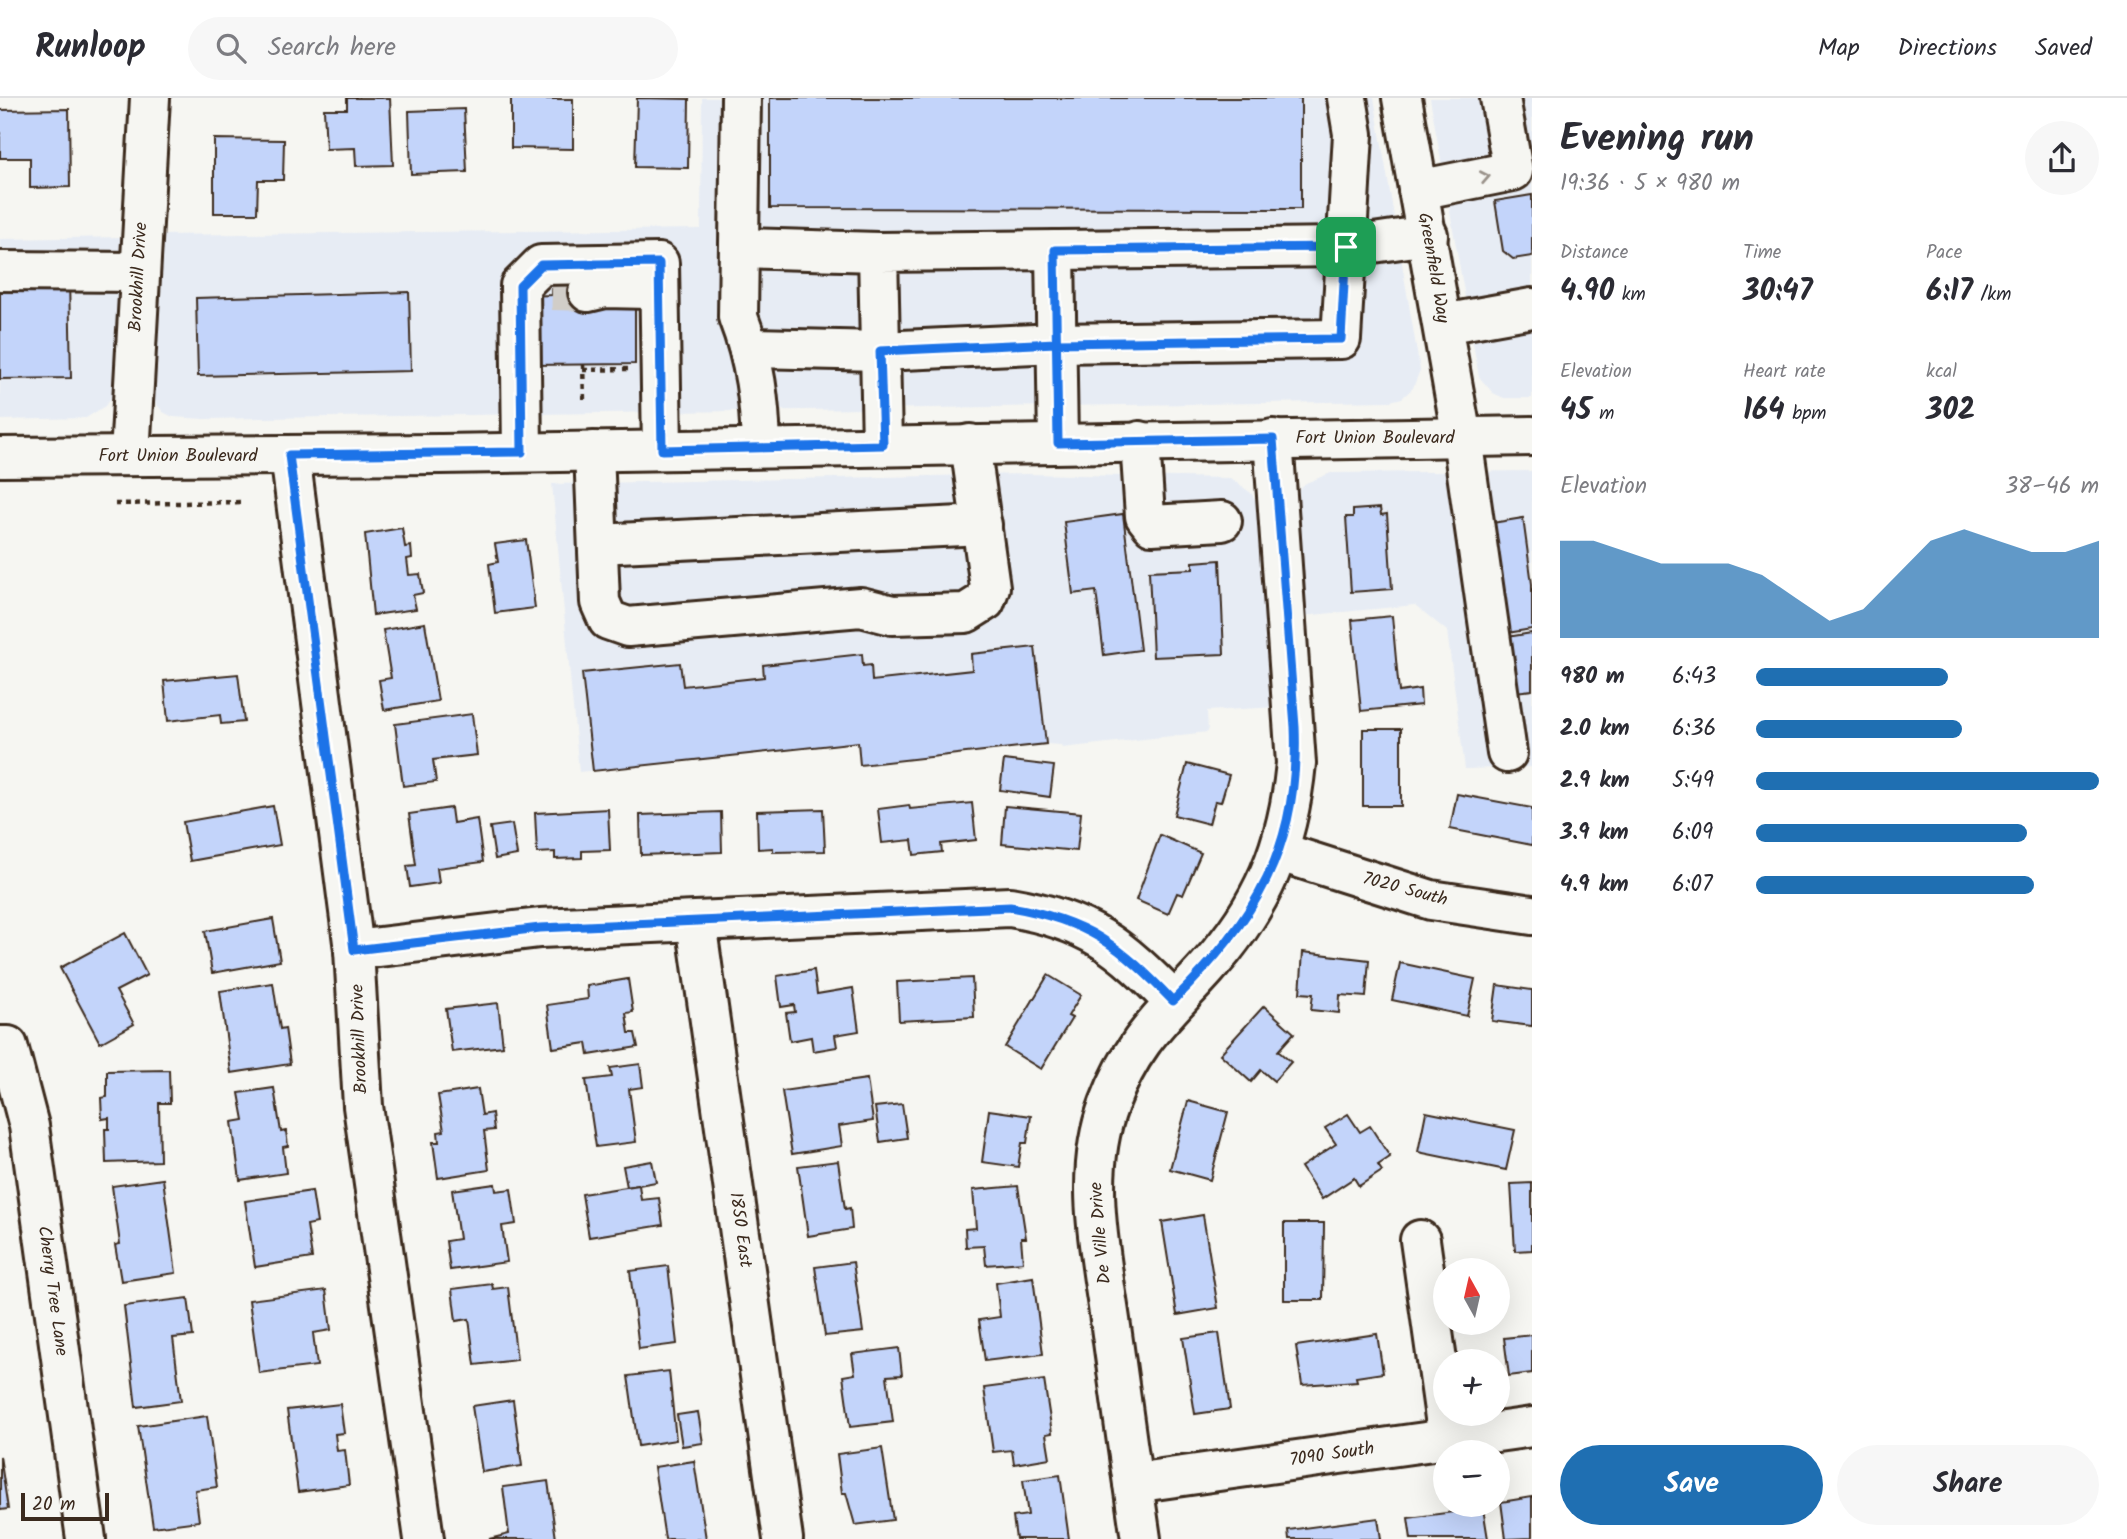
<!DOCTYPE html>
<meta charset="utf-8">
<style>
:root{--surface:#fff;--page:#f7f7f7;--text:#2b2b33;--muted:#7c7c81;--line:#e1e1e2;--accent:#1f6fb2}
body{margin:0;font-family:Kalam,sans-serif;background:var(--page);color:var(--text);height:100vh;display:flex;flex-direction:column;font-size:26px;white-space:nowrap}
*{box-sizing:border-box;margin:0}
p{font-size:23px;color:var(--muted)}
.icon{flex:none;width:38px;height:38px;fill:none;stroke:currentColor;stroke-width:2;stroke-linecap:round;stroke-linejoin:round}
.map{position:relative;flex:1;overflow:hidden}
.drawer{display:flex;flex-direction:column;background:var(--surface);width:595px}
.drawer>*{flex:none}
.needle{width:46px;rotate:352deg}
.buttons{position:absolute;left:1433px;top:1160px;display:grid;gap:14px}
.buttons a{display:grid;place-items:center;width:77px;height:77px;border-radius:50%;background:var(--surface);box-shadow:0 7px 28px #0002;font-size:35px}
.scale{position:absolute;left:21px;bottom:18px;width:88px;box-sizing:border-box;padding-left:7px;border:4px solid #3b2a1e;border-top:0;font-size:19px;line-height:24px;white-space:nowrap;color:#3b2a1e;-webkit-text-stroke:5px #f6f6f2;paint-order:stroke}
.pin{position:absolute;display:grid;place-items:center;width:60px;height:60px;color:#fff;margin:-30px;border-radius:14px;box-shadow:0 4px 10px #0006}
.round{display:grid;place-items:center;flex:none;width:74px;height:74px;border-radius:37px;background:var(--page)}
.headline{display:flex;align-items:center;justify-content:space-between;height:119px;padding:0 28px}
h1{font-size:38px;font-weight:700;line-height:52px}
.stats{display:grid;grid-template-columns:repeat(3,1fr);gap:10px;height:119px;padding:7px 28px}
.stats div{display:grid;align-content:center}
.stats b{font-size:30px;font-weight:700}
.stats small{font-size:19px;font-weight:400}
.stats p{font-size:19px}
.chart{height:196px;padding:14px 28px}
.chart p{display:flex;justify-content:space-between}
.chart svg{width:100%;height:126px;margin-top:7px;fill:var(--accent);opacity:.7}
.button{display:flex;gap:14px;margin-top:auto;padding:14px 28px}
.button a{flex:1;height:80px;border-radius:42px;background:var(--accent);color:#fff;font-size:28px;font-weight:700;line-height:80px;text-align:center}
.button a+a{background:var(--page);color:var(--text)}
ul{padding:0 28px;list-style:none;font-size:23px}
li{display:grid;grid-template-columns:112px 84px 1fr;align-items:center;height:52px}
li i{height:18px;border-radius:9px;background:var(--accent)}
header{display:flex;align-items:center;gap:42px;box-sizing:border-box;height:98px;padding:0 35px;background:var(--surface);border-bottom:2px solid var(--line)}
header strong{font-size:33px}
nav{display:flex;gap:38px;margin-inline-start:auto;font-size:24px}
.search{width:490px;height:63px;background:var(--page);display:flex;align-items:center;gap:18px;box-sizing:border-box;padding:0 24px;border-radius:38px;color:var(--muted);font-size:26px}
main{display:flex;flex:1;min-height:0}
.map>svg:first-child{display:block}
.built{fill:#e7ecf4}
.building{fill:#c3d4fa;stroke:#3b2a1e;stroke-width:2}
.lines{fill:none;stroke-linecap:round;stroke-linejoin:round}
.minor-tunnel{stroke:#d1cdc8;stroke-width:38;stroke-dasharray:38 19;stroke-linecap:butt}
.minor-casing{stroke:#3b2a1e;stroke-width:44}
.major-casing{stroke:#3b2a1e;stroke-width:44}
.path{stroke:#3b2a1e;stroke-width:4.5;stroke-dasharray:5 5;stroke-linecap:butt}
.minor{stroke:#f6f6f2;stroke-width:38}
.major{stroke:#f6f6f2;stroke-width:38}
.oneway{stroke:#989088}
.route-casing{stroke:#fff;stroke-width:14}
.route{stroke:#1a73e8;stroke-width:9}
.labels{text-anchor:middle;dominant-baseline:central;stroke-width:5;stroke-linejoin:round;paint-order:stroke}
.street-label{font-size:18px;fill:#3b2a1e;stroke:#f6f6f2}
</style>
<header>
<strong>Runloop</strong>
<div class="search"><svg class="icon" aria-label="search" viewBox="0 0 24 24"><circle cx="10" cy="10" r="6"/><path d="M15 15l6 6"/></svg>Search here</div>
<nav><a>Map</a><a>Directions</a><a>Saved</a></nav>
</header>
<main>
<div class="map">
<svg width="1532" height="1441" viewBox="0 0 1532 1441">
<rect width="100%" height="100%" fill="#f6f6f2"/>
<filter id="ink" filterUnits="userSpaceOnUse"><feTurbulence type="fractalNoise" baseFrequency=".0143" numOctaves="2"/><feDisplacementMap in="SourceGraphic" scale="14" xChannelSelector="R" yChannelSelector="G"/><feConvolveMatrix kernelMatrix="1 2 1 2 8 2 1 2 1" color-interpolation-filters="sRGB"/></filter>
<g filter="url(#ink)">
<g class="built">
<path d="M702 0H1374L1420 272 1413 290 1402 300 1390 303 204 321 173 319 163 314 151 299 158 137 701 131Z"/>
<path d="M1430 0H1532V300H1504L1493 295 1479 279Z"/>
<path d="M125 139 117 265 113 297 105 308 86 320 0 322V141Z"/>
<path d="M1532 373V669L1465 671 1447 533 1415 507 1302 518 1295 406 1298 392 1306 385 1331 375Z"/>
<path d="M1026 376 1230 380 1251 395 1260 409 1277 609 1207 613 1208 634 1062 650 1061 647 1046 646 860 667 857 644 579 674 552 386Z"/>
</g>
<g class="building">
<path d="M347 0H390L393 67 356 68 355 50 326 51 324 11H347Z"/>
<path d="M637 0 689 1 688 70 635 69Z"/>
<path d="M770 0H1301V111L770 110Z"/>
<path d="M511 1H573V51L511 50Z"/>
<path d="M69 11 70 89 30 90V60H0V12Z"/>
<path d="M464 11 467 74 411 76 409 13Z"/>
<path d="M214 41 284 42 283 82H258L257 115H214Z"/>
<path d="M1532 97V158L1513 161 1503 153 1495 103Z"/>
<path d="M553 172 635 197V266L528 267 527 198 552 197Z"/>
<path d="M69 180 71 280 0 281V182Z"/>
<path d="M409 194 411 273 198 278 196 200Z"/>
<path d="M1380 410 1381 417 1387 416 1392 491 1351 494 1346 419H1353V412Z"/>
<path d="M1123 416 1140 552 1104 557 1096 493 1073 496 1064 424Z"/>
<path d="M1523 420 1532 486V531L1501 536 1486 426Z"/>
<path d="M402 430 405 449 411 448 412 460 407 461 409 477 420 476 423 495 413 497 416 511 373 517 365 436Z"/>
<path d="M526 442 535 510 495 515 489 466 498 464 495 446Z"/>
<path d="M1220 462 1224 556 1153 559 1149 473 1193 471V464Z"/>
<path d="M1392 518 1399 594 1420 591 1421 607 1361 613 1352 522Z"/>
<path d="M425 525 438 603 384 612 379 582 391 580 383 532Z"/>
<path d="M1532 535V592L1515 594 1507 539Z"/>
<path d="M1035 549 1046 646 860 667 858 644 593 673 582 575 680 565 683 588 764 579 763 567 862 556 863 568 871 567 872 583 972 572 971 556Z"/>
<path d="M238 576 244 624 221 626 220 617 168 623 164 583Z"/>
<path d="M472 616 477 657 433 662 436 684 403 688 395 626Z"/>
<rect x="1363" y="631" width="38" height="77"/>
<path d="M1004 662 1054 668 1050 699 1000 692Z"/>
<path d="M1187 666 1229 677 1221 704 1215 703 1209 726 1174 717Z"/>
<path d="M1457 696 1532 710V747L1450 731Z"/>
<path d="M972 705 976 742 941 746 942 754 914 757 912 742 882 745 878 711 909 707 910 711Z"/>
<path d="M273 708 280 747 190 763 183 724Z"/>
<path d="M1005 708 1081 715 1077 753 1002 746Z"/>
<path d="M451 710 453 725 477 721 483 764 437 770 439 785 410 789 407 768 416 767 409 716Z"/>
<path d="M608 711 610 752 582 753V760L555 761V754L537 755 535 715Z"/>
<path d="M823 711 825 753 773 754V750L758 751 757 713Z"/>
<path d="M721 714 722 754 641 757 640 717Z"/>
<path d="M512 726 517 757 495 761 490 729Z"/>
<path d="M1160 737 1201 755 1183 797 1177 795 1168 816 1136 802Z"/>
<path d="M273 821 280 863 212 875 205 833Z"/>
<path d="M125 835 147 877 116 893 134 926 100 945 60 870Z"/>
<path d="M1303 854 1369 862 1366 899 1340 897 1339 915 1311 912 1313 896 1300 895Z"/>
<path d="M1400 865 1475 881 1467 918 1392 902Z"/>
<path d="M814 872 817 896 853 890 859 933 835 937 837 949 813 953 811 939 790 943 786 915 795 914 794 907 781 909 777 878Z"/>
<path d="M1048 877 1081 897 1068 918 1072 920 1041 971 1005 949Z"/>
<path d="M972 880 974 919 899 923 897 884Z"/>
<path d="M628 881 633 914 626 915 629 935H635L638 949 589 957 587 945 553 950 547 907 588 901 587 888Z"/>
<path d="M273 885 280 931 285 930 290 966 231 975 220 893Z"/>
<path d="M1497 887 1532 892V928L1492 923Z"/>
<path d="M498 905 503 948 452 954 446 911Z"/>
<path d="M1264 908 1294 935 1278 953 1291 964 1274 983 1261 972 1251 984 1220 956Z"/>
<path d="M640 966 643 989 629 991 636 1044 596 1049 586 982 612 979 610 970Z"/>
<path d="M169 972 170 1005H159L160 1063 106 1065 105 1031H109V1020L102 1021 101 1000 107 999V973Z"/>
<path d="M867 981 873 1023 839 1028 842 1048 792 1056 782 993Z"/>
<path d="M274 990 281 1034 286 1033 288 1048 283 1049 286 1075 240 1082 232 1024 244 1022 239 995Z"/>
<path d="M478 991 482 1017 492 1015 494 1032 484 1033 489 1072 438 1080 433 1044H439L438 1034 444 1033 438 997Z"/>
<path d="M1188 1003 1228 1014 1210 1082 1170 1071Z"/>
<path d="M902 1006 907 1040 880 1044 875 1009Z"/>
<path d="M989 1012 1031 1018 1027 1045H1022L1018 1069 982 1064Z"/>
<path d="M1426 1014 1515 1032 1506 1072 1418 1054Z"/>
<path d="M1348 1016 1360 1034 1370 1028 1390 1059 1378 1067 1382 1073 1359 1088 1354 1080 1322 1101 1301 1069 1336 1046 1325 1030Z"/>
<path d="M652 1063 656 1084 627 1089 623 1068Z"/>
<path d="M838 1063 845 1111 850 1110 852 1131 808 1138 798 1068Z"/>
<path d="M163 1081 176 1175 121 1183 115 1147 120 1146 112 1088Z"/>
<path d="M1532 1085V1152L1515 1153 1511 1086Z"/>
<path d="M495 1086 496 1093 511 1091 516 1126 502 1128 507 1164 450 1172 446 1143 459 1141 452 1092Z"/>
<path d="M639 1087 641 1102 659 1100 663 1127 589 1139 582 1096Z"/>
<path d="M1018 1088 1026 1140H1021L1023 1164 986 1167 984 1148 966 1149 965 1131 976 1130 973 1092Z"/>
<path d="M312 1093 317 1125 307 1127 312 1160 255 1169 245 1103Z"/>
<path d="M1203 1117 1218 1210 1177 1217 1162 1124Z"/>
<path d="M1284 1125H1324L1323 1202H1284Z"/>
<path d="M853 1164 863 1234 825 1238 815 1169Z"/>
<path d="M668 1168 677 1246 639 1251 630 1173Z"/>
<path d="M1033 1179 1043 1256 985 1263 979 1222 1000 1219 996 1185Z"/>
<path d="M492 1186 493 1191 508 1189 517 1262 475 1267 469 1221 456 1223 452 1191Z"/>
<path d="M326 1192 331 1232 313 1235 317 1268 259 1275 249 1202Z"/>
<path d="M188 1200 193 1238 173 1240 181 1303 136 1309 124 1208Z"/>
<path d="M1219 1235 1230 1311 1195 1316 1183 1240Z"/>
<path d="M1377 1236 1383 1275 1356 1279 1357 1283 1302 1287 1296 1248Z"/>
<path d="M1532 1237V1275L1509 1278 1504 1240Z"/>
<path d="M899 1250 902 1277 887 1278 893 1324 850 1329 843 1278 855 1276 852 1256Z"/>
<path d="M669 1273 676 1342 638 1348 628 1278Z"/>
<path d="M1044 1282 1052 1335 1046 1336 1050 1360 1014 1366 1012 1352 993 1354 984 1290Z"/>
<path d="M513 1302 522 1368 482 1374 472 1308Z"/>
<path d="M340 1306 344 1335 335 1336 337 1353 345 1352 349 1387 298 1394 287 1312Z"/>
<path d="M698 1314 703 1345 682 1348 677 1317Z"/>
<path d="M207 1318 217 1389 195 1392 199 1423 153 1429 138 1328Z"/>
<path d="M882 1350 893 1422 855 1427 846 1395H842L837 1356Z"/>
<path d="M0 1358 8 1411 0 1412Z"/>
<path d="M694 1363 706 1441H665L654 1369Z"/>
<path d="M1060 1377 1069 1441H1016L1013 1419 1028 1417 1023 1382Z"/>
<path d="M548 1383 556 1441H489L509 1436 503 1389Z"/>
<path d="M1532 1399V1440L1506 1441 1501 1404Z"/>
<path d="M1483 1410 1488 1441H1411L1408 1420Z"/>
<path d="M1378 1420 1381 1441H1289L1288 1432Z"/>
</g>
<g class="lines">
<path class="minor-tunnel" d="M552 193 588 194"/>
<g class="minor-casing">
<g id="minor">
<path d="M741 0 738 219C755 263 760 304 761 350"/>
<path d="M1402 0 1462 340 1507 655"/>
<path d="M1418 92 1513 73 1500 0"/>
<path d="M741 150 878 154"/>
<path d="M1055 152 1058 345"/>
<path d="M0 173 139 174"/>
<path d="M588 194 605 190 650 191"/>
<path d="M1443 226 1532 210"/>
<path d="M750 250 880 253 1056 245 1341 241 1353 36 1347 0"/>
<path d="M1140 343 1145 418 1152 427 1222 423"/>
<path d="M882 347 878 154 1346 149 1428 137"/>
<path d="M594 353 600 504 608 522 628 529 861 509 892 517 966 515 985 503 990 489 970 346"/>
<path d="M522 354 520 188 541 167 659 165 662 352"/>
<path d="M290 357 354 852 363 1008 424 1441"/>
<path d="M130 358 150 0"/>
<path d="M598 446 982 427"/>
<path d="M1280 754 1431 802 1532 817"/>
<path d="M696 824 783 1441"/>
<path d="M354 852 540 830 1010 809C1088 822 1120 848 1173 903"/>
<path d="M0 948H8L29 1028 86 1441"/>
<path d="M1420 1142 1448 1341"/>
<path d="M1133 1385 1532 1329"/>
<path d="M1141 1441C1131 1373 1121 1304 1112 1236 1102 1161 1081 1079 1109 1006 1133 942 1164 918 1207 870 1263 808 1288 748 1296 665L1273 341"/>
</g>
</g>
<g class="major-casing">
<path id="major" d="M0 359 441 356 1532 338"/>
</g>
<g class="path">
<path d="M583 266 584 303"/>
<path d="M583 272 628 271"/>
<path d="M115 406 244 404"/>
</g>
<use href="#minor" class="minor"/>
<use href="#major" class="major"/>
</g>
<defs><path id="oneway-chevron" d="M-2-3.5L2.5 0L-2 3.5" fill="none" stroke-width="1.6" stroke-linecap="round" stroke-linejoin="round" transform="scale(1.75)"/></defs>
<use class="oneway" href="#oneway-chevron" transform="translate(1485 79) rotate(-11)"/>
</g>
<g class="lines" filter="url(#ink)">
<g class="route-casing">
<path id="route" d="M1346 149 1341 241 1056 245 880 253 883 347 662 352 659 165 541 167 520 188 522 354 289 357 354 852 540 830 1010 809C1088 822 1120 848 1173 903 1256 821 1300 749 1295 629L1273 341 1058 345C1057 280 1056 216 1055 152L1346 149"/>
</g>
<use href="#route" class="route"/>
</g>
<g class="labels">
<g class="street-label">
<text transform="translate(1433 170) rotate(80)">Greenfield Way</text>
<text transform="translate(139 179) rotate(-87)">Brookhill Drive</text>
<text x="1375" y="340">Fort Union Boulevard</text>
<text x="178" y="358">Fort Union Boulevard</text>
<text transform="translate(1405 792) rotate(15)">7020 South</text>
<text transform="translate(360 941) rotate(-92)">Brookhill Drive</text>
<text transform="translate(740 1132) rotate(82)">1850 East</text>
<text transform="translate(1101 1135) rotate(-95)">De Ville Drive</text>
<text transform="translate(52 1193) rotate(82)">Cherry Tree Lane</text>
<text transform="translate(1332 1357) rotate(-8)">7090 South</text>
</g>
</g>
</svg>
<div class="buttons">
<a><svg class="needle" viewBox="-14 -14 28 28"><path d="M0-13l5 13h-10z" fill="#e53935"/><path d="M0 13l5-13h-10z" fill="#7c7c81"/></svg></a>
<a>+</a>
<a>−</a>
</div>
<div class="scale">20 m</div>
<div class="pin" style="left:1346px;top:149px;background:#1e9e55"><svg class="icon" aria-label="arrive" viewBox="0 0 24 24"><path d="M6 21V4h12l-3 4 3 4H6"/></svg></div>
</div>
<section class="drawer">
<div class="headline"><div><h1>Evening run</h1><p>19:36 · 5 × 980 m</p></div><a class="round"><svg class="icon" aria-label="share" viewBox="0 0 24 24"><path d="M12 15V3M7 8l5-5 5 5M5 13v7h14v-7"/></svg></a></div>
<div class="stats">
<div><p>Distance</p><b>4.90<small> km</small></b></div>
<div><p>Time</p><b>30:47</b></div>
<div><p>Pace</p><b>6:17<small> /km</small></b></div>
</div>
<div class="stats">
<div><p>Elevation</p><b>45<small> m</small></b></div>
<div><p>Heart rate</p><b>164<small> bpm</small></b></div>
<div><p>kcal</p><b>302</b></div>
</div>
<div class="chart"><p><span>Elevation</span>38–46 m</p>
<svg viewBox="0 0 160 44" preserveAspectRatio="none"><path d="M0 44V10L10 10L20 14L30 18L40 18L50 18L60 22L70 30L80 38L90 34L100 22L110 10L120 6L130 10L140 14L150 14L160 10V44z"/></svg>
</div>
<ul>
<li><b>980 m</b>6:43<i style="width:56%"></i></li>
<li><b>2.0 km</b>6:36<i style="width:60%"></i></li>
<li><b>2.9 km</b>5:49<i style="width:100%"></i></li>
<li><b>3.9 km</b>6:09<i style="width:79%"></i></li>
<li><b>4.9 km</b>6:07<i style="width:81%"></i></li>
</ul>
<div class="button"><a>Save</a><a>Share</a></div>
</section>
</main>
